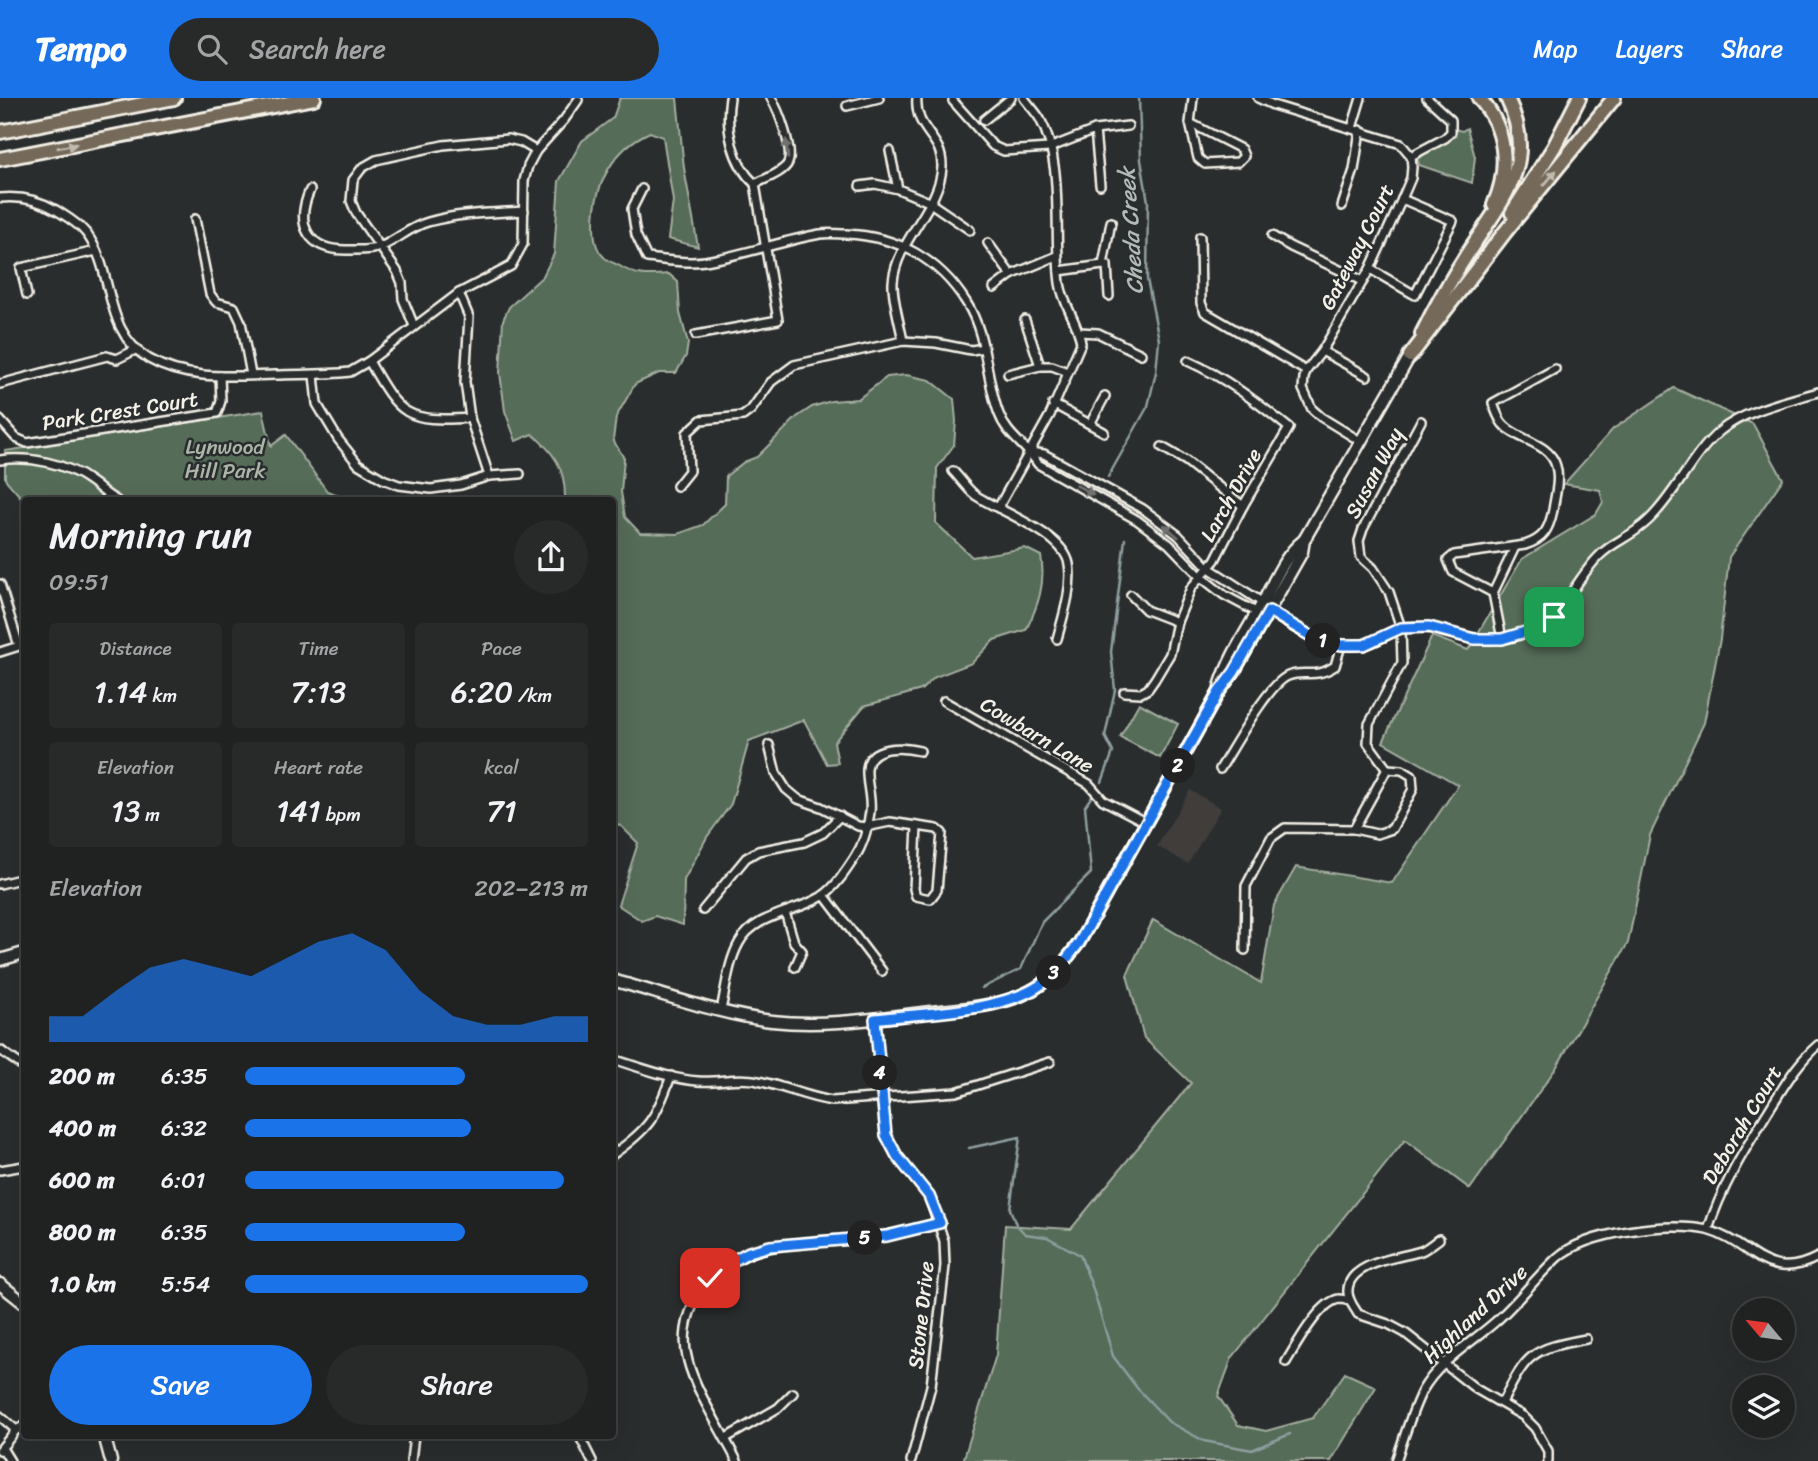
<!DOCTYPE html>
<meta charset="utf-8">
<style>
:root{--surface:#202222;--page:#282a2a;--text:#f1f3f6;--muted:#a2a4a5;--line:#3d3f40;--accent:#1a73e8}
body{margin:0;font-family:Sriracha,sans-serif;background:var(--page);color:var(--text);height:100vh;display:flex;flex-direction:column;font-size:26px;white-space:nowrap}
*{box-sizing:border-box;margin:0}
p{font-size:23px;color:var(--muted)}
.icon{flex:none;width:38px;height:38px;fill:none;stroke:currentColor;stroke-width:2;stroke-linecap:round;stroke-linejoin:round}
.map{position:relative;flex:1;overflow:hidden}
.side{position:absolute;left:21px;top:399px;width:595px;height:942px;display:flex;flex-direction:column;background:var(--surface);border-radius:7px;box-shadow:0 7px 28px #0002,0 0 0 2px var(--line)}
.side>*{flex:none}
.needle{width:46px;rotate:299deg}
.tools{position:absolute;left:1732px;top:1200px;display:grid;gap:14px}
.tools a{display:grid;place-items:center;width:63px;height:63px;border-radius:50%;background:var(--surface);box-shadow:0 7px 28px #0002,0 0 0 2px var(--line);font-size:35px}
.pin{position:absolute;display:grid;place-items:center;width:60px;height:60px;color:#fff;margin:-30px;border-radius:14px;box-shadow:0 4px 10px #0006}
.km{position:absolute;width:35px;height:35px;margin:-18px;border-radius:50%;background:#222;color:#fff;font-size:19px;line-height:35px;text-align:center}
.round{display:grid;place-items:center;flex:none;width:74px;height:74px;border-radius:37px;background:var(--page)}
.head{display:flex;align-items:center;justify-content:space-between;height:119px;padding:0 28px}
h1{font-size:38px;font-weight:600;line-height:52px}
.figures{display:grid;grid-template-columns:repeat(3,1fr);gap:10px;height:119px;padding:7px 28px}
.figures div{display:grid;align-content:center;border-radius:7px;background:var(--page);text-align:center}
.figures b{font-size:30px;font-weight:600}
.figures small{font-size:19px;font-weight:400}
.figures p{font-size:19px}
.chart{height:196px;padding:14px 28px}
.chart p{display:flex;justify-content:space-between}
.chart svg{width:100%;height:126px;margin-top:7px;fill:var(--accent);opacity:.7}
.button{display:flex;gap:14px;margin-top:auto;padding:14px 28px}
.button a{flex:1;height:80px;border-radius:42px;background:var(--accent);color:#fff;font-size:28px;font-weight:600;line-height:80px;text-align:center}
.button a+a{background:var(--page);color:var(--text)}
ul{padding:0 28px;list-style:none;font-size:23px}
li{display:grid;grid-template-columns:112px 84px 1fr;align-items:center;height:52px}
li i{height:18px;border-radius:9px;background:var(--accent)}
header{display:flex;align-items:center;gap:42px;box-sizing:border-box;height:98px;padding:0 35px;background:var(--accent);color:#fff}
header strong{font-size:33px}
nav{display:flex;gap:38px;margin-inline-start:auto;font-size:24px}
.search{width:490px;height:63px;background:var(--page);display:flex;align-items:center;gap:18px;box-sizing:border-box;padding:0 24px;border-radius:38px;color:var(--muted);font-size:26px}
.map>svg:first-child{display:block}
.built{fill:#3f3d3b}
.green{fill:#556c58;stroke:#a4aea0;stroke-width:2}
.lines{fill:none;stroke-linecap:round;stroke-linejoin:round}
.stream{stroke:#8e9e9f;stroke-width:2.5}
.street-casing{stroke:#f4f1e8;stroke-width:12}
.secondary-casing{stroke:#f4f1e8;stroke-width:15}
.highway-casing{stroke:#f4f1e8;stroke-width:18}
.street{stroke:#2a2d2e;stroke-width:7}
.secondary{stroke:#2a2d2e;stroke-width:10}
.highway{stroke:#746a5a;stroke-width:12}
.oneway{fill:#c1bbaf}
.oneway2{fill:#71726f}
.route-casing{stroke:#fff;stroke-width:14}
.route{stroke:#1a73e8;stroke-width:9}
.labels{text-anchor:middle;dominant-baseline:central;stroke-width:5;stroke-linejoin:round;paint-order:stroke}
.street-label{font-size:21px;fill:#f4f1e8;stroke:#2a2d2e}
.park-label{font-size:21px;fill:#acb5a7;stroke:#2a2d2e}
.water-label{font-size:23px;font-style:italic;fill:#b0bab7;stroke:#2a2d2e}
</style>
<header>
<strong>Tempo</strong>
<div class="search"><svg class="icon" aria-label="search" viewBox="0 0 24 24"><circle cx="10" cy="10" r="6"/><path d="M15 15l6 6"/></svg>Search here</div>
<nav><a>Map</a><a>Layers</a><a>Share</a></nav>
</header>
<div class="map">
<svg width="1818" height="1363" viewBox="0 0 1818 1363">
<rect width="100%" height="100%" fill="#2a2d2e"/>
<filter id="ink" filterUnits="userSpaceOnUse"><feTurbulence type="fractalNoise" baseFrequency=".0143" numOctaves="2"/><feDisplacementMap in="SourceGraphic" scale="14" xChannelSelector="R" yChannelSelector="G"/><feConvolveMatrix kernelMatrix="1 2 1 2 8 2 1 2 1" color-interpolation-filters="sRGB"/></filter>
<g filter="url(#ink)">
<path class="built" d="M1190 692 1221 710 1188 766 1157 748Z"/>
<g class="green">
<path d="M620 0H677L684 70 698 149 668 141 673 103 663 39 650 34C614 50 595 85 594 124 594 136 594 150 604 159 607 163 614 165 618 167 637 179 647 178 669 176L678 184 680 215 688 245 686 258 676 275H659L635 286 616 319 613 342 624 360 621 394 625 419 640 435 678 436 703 427 725 406 726 378 744 364 757 359 797 319 812 309 831 303 858 301 887 279 906 277 930 282 954 301 956 323 954 347 937 370 936 425 972 459 1025 450 1041 458C1046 486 1038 508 1026 532L994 542 972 565 935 579 921 592 864 608 834 644 838 665 827 666 804 622 749 643 731 706 707 739 684 782 683 827 655 818 642 823 618 807 638 745 621 728 613 726 612 402H561L565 399C565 370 554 354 532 336L516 343 505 313 500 275 503 222 509 209 543 178 554 156 559 83 582 43 613 20Z"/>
<path d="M1467 30 1475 59 1472 85 1419 67 1417 59 1444 43 1454 31 1462 33Z"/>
<path d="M1674 290 1753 326 1783 381 1729 459 1720 541 1704 625 1650 737 1628 845 1556 970 1470 1091 1405 1042 1232 1260 1218 1298 1238 1327 1266 1333 1313 1320 1345 1275 1376 1289 1331 1363H963L996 1257 1005 1127 1071 1131 1191 985 1144 940 1127 877 1153 822 1261 885 1274 807 1296 769 1392 785 1458 687 1383 644 1432 538 1468 552 1522 461 1596 416 1603 404 1600 392 1564 386 1613 331Z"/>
<path d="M263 313 271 348 286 337 327 393 353 402 24 403 5 381V353Z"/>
<path d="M1139 605 1178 626 1160 660 1120 639Z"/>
</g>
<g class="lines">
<g class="stream">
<path d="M1108 379 1148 308 1156 274 1159 242 1147 181 1148 104 1141 62 1139 0"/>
<path d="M1102 684 1113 654 1105 638 1115 592 1111 554 1125 441"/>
<path d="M982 890 1021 871 1042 824 1091 775 1085 708 1092 698"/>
<path d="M969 1050 1020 1039 1010 1111 1016 1126 1025 1136 1047 1139 1080 1157 1092 1188 1113 1258 1137 1290 1169 1324 1204 1343 1252 1352 1290 1336"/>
</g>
<g class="street-casing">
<g id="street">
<path d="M1258 0 1273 7 1401 46 1411 58 1412 69 1411 80 1402 101 1370 171 1322 253 1306 273 1304 280 1303 291 1312 311 1321 319 1360 343"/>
<path d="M953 3 993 48 1004 53 1049 50 1095 32 1128 28"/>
<path d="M847 8 879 0"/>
<path d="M984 22 1011 0"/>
<path d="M1190 25 1241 51 1244 58 1238 64 1205 66 1198 60 1190 25 1193 0"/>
<path d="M1352 30 1361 0"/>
<path d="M1095 32 1100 87"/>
<path d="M890 53 898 91 929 104 970 132"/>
<path d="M1411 58 1445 40 1451 34V22L1427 0"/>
<path d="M755 86C764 81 783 75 788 65 794 52 778 11 771 0"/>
<path d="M860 88 875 86 898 91"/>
<path d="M642 91 632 111 636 137 647 160C666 162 686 166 705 163 744 157 781 143 820 136 828 135 838 136 846 136 897 138 939 161 966 204 988 238 985 280 999 316 1007 338 1026 347 1038 366L1137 422 1169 446 1201 479 1224 497 1258 515"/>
<path d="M310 92C294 128 309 153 348 152 359 152 370 153 380 149 397 142 410 129 428 124 459 115 491 115 524 113"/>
<path d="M0 100C20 98 39 102 56 112 67 119 78 125 86 135 116 174 101 232 149 261 187 283 234 278 275 277 300 276 325 277 350 274L369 263 459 195 511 168 523 146 524 83 528 68 536 53 564 22 578 2"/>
<path d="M1342 108 1354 72 1360 32"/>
<path d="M195 121 210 196 216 204 234 209 241 224 251 277"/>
<path d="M1272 138 1291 149 1363 183"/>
<path d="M1200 139 1201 205 1205 214 1306 273"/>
<path d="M988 145 1011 177 1057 158"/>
<path d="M1103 167H1107L1109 198"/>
<path d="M1370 171 1415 197 1453 123 1402 101"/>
<path d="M1059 173 1103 167 1111 124"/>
<path d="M994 190 1011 177"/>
<path d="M459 195 469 219 465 284 470 320 489 378"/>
<path d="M27 197 21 170 96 153"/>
<path d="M1025 222 1040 268H1052L1068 274"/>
<path d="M414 228 403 201 402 185 397 173 356 115 351 103 353 82 362 70 376 62 443 47 508 41 521 44 536 53"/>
<path d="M1079 234 1098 235 1141 256"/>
<path d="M696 237 778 222 755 86C732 65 725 30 730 0"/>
<path d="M903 243C900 226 892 200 893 184 896 143 940 109 942 69 943 38 914 33 917 0"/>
<path d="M1322 253 1367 278"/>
<path d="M369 263C400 318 406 324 470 320"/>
<path d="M1008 276 1040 268"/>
<path d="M314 277 317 306 338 341 358 366 383 381 399 387 431 391 461 387 489 378 520 376"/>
<path d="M0 286 107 258 117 261 137 251"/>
<path d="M1053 306 1104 334"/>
<path d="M0 322 16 340 27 345 217 315 221 303 220 278"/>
<path d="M1090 326 1105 298"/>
<path d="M1162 349 1186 363 1243 408"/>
<path d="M1030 354 1044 356 1143 411 1178 437 1209 470 1263 505C1281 528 1336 554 1366 546 1379 543 1388 534 1400 531 1419 525 1439 533 1457 537 1484 544 1514 543 1539 529 1566 513 1577 479 1600 457 1612 445 1627 440 1639 430 1646 425 1653 418 1658 412 1680 387 1695 354 1720 333 1745 312 1788 303 1818 294"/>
<path d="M0 362C29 358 66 365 90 383 99 389 106 397 116 402"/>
<path d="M953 373C960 380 967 391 975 397 1000 414 1063 435 1069 466 1073 489 1063 519 1057 541"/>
<path d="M677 388 689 373 687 335 701 322 743 318 751 312 771 284 794 267 903 243 936 245 971 252 984 250"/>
<path d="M998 410 1050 317 1081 245C1078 224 1063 207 1060 185 1053 135 1065 66 1040 21 1036 14 1029 7 1024 0"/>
<path d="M0 486 19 548 0 554"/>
<path d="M1493 495 1453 474 1448 462 1454 457 1525 447C1544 441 1549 431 1553 412 1555 398 1560 382 1556 368 1549 343 1516 343 1502 325 1498 319 1495 311 1493 305L1555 271"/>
<path d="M1131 497 1146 512 1177 524"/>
<path d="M1502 541 1493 495 1515 449"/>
<path d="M1124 594 1141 595 1148 591 1155 581 1170 556 1177 524 1191 490 1215 462 1243 408 1289 330C1257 304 1226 280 1188 263"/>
<path d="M944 603 1089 686 1103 702 1147 725"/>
<path d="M769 647 776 675 786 691 798 701 821 709 858 728 866 729 890 724 917 728"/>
<path d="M1220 671C1233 651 1268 586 1288 578 1306 571 1313 582 1335 568L1341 547"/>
<path d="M917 728 937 731 942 735 937 792 930 801 916 798 914 791Z"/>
<path d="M1354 731 1377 736 1392 731 1413 691 1412 678 1402 672 1387 671"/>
<path d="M0 786 24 780"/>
<path d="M824 797 882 873"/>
<path d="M703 812 746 760 758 753 804 744 823 735 840 718"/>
<path d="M785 814 794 844 802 853 795 869"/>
<path d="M1245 852 1246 788 1271 740 1285 730 1354 731 1387 671 1368 645 1369 626 1402 565 1401 530 1389 494 1373 470 1361 459 1359 443 1363 431 1421 323"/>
<path d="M721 912C726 890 728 865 739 845 755 816 794 815 821 799 835 790 846 773 855 759 863 747 868 728 870 714 872 700 866 685 867 671 869 646 903 649 920 653"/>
<path d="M875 921 886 1037 897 1058 929 1098 944 1143 945 1168 931 1288 911 1363"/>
<path d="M0 952 24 969"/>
<path d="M612 961C640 969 669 981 698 983 718 985 737 978 758 983 783 988 806 999 832 1003L956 994 1050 964"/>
<path d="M612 1057C649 1031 656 1020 671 978"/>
<path d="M0 1072 24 1068"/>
<path d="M1708 1132C1722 1087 1747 1048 1772 1007 1786 985 1798 964 1818 947"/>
<path d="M1439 1141C1433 1145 1428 1150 1421 1153 1400 1160 1349 1164 1348 1192 1347 1201 1354 1209 1358 1216L1388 1226 1405 1235 1476 1291 1523 1318 1535 1330 1548 1353V1363"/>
<path d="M1286 1264C1296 1248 1319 1204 1339 1201 1343 1201 1346 1202 1350 1203"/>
<path d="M1502 1305C1527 1255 1531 1251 1586 1241"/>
<path d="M0 1318 16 1332"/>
<path d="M579 1337 592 1363"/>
<path d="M726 1340 778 1310 793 1295"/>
<path d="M2 1350 10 1363"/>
<path d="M0 1352 16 1332 24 1328"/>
<path d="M411 1363 414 1337"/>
<path d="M737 1363C723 1335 695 1292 688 1263 682 1243 686 1219 696 1201 735 1131 821 1149 888 1137 905 1134 923 1129 940 1125"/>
<path d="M1396 1363C1404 1340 1411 1315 1422 1293 1439 1263 1470 1246 1495 1224 1518 1204 1536 1179 1558 1159 1587 1134 1670 1123 1707 1132 1752 1144 1765 1187 1818 1159"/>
</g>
</g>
<g class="secondary-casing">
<g id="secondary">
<path d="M1220 589C1229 559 1247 533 1262 506 1274 484 1284 457 1304 442"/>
<path d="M0 862 24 855"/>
<path d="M612 882C663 896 721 917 772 923 825 929 879 920 931 914 965 910 1004 909 1034 891 1053 880 1066 862 1079 845L1219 594 1234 574 1302 454 1304 442 1410 258"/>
<path d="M0 1186 24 1205"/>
<path d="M104 1337 111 1363"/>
</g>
</g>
<g class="highway-casing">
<g id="highway">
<path d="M1479 0C1507 31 1510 70 1494 107"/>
<path d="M0 34 174 0"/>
<path d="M0 61 314 0"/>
<path d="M1512 115 1554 49 1579 0"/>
<path d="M1422 236C1437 205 1454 176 1473 147 1506 98 1537 62 1507 0"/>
<path d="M1410 258 1505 134 1614 0"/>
</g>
</g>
<use href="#street" class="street"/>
<use href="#secondary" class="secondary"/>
<use href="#highway" class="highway"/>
</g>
<defs><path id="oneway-solid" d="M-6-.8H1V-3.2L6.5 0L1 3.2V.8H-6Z" transform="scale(1.75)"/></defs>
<g class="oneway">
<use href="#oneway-solid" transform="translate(67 48) rotate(-11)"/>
<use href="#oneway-solid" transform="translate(1550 80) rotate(-50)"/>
</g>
<g class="oneway2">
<use href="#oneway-solid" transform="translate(787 51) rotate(-96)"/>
<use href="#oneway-solid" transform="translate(1085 392) rotate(29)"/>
<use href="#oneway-solid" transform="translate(1171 433) rotate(-140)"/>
</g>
</g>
<g class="lines" filter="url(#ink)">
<g class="route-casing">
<path id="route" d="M710 1180 727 1166 749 1154 770 1148 887 1138 940 1125 929 1098 897 1058 886 1037 875 921C922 915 993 914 1034 891 1052 881 1066 862 1079 845L1219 594 1234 574 1269 513 1314 540 1341 547H1364L1401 530 1429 529 1474 541H1502L1538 530 1554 519"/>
</g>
<use href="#route" class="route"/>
</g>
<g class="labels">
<g class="street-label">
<text transform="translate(1357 149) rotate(-63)">Gateway Court</text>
<text transform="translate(120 313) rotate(-9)">Park Crest Court</text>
<text transform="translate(1374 375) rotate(-62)">Susan Way</text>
<text transform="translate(1231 397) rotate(-61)">Larch Drive</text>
<text transform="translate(1037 637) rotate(31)">Cowbarn Lane</text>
<text transform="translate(1742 1027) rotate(-59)">Deborah Court</text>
<text transform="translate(1475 1216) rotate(-43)">Highland Drive</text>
<text transform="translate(921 1217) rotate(-84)">Stone Drive</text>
</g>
<g class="park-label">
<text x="225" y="349">Lynwood<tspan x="225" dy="24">Hill Park</tspan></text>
</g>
<g class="water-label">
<text transform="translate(1131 133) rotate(-94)">Cheda Creek</text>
</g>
</g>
</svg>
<div class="tools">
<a><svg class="needle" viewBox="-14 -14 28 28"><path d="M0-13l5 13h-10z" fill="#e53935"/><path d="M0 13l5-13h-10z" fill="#a2a4a5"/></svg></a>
<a><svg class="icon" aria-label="layers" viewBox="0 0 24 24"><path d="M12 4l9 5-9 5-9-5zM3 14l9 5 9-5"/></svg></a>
</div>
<div class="pin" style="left:1554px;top:519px;background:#1e9e55"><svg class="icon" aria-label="arrive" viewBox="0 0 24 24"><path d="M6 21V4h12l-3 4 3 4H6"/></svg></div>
<div class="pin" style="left:710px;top:1180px;background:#d93025"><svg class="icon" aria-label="check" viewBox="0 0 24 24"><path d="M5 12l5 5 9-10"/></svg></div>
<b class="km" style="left:1323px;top:543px">1</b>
<b class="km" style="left:1178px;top:668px">2</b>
<b class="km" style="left:1054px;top:875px">3</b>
<b class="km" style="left:880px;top:975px">4</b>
<b class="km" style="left:865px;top:1140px">5</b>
<section class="side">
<div class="head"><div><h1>Morning run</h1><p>09:51</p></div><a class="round"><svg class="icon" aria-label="share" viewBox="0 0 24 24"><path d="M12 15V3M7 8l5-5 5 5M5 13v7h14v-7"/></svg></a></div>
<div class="figures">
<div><p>Distance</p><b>1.14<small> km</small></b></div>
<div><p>Time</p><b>7:13</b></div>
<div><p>Pace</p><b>6:20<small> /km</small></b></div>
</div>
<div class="figures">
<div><p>Elevation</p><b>13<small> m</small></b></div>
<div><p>Heart rate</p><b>141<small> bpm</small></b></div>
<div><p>kcal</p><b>71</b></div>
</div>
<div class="chart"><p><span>Elevation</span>202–213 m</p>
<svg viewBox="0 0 160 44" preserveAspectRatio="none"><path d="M0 44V35L10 35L20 26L30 18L40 15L50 18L60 21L70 15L80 9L90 6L100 12L110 26L120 35L130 38L140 38L150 35L160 35V44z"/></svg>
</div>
<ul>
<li><b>200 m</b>6:35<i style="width:64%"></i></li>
<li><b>400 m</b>6:32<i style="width:66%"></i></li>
<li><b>600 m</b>6:01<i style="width:93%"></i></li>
<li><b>800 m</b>6:35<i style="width:64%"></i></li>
<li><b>1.0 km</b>5:54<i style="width:100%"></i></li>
</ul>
<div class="button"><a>Save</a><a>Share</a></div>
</section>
</div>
